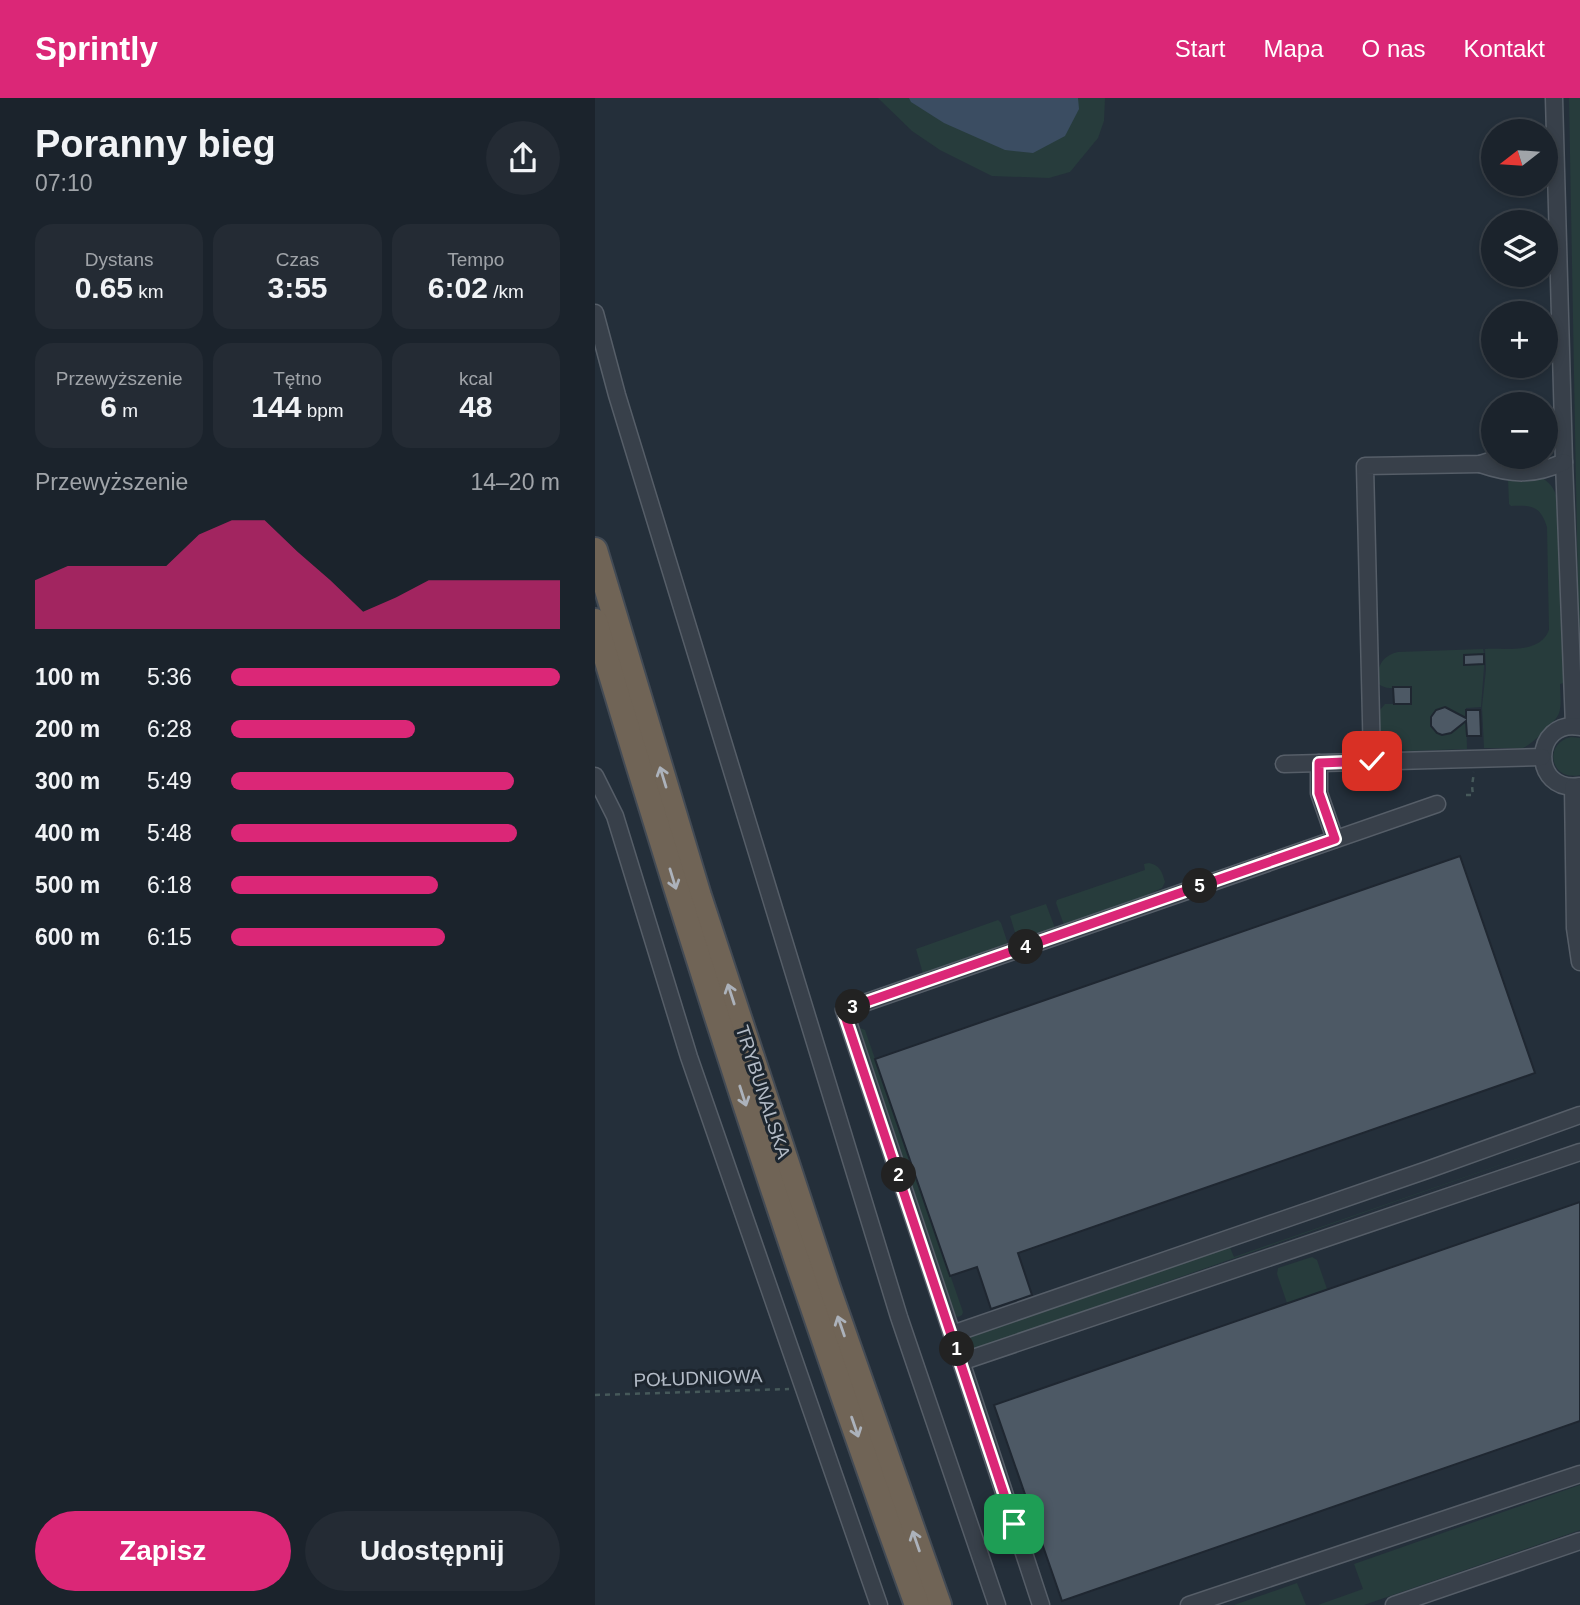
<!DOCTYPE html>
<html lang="pl">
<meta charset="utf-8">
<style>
:root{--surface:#1b232c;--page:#242b34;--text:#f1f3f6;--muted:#a0a4a9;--line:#394048;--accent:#db2777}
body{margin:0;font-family:Arial,sans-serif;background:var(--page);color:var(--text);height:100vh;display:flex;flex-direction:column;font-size:26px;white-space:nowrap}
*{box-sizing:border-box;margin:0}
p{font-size:23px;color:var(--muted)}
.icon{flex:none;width:38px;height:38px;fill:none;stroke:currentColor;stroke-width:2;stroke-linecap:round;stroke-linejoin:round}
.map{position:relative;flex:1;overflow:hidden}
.sheet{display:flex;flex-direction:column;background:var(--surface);width:595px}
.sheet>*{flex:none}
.needle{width:46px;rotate:253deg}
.tools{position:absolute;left:886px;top:21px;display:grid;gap:14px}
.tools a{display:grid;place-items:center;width:77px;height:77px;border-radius:50%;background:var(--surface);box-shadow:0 4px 10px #0003,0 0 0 2px var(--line);font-size:35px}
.pin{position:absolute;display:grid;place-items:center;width:60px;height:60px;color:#fff;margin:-30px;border-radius:14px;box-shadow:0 4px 10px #0006}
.km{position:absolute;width:35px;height:35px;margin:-18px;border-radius:50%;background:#222;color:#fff;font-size:19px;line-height:35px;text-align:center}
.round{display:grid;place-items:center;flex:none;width:74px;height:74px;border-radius:37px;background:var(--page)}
.head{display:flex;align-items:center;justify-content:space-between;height:119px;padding:0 35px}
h1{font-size:38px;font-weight:700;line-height:52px}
.figures{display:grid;grid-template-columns:repeat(3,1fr);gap:10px;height:119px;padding:7px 35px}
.figures div{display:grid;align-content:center;border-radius:18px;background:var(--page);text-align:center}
.figures b{font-size:30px;font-weight:700}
.figures small{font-size:19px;font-weight:400}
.figures p{font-size:19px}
.chart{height:196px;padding:14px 35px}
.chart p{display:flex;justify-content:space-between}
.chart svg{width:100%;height:126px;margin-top:7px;fill:var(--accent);opacity:.7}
.cta{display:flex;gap:14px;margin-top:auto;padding:14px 35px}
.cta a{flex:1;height:80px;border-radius:42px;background:var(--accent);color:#fff;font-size:28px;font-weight:700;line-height:80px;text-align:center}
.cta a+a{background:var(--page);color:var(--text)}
ul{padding:0 35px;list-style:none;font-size:23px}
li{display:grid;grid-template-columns:112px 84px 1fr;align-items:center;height:52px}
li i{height:18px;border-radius:9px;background:var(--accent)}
header{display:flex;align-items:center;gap:42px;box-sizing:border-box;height:98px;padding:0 35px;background:var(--accent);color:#fff}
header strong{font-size:33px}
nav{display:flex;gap:38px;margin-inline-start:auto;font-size:24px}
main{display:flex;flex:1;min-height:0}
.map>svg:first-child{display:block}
.green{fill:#273c3c}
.water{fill:#3b4d62}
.building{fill:#4d5965;stroke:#1f2731;stroke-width:2}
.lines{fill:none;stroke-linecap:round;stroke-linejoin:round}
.minor-casing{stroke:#565e68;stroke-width:19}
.highway-casing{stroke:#434b55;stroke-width:28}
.path{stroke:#46595a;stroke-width:2.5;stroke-dasharray:5 5;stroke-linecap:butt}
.minor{stroke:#38404a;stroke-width:16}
.highway{stroke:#706456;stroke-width:24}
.oneway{stroke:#acb2bb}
.route-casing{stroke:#fff;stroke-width:14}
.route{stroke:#db2777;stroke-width:9}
.labels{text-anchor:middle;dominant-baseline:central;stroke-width:6;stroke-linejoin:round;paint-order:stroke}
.street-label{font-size:19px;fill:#b3bbc6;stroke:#1d262f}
</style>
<header>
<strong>Sprintly</strong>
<nav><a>Start</a><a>Mapa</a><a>O nas</a><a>Kontakt</a></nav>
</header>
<main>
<section class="sheet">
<div class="head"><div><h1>Poranny bieg</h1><p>07:10</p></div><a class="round"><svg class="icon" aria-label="share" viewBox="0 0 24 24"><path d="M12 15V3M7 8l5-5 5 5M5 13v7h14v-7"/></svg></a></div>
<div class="figures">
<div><p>Dystans</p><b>0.65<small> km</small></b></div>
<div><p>Czas</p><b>3:55</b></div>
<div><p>Tempo</p><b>6:02<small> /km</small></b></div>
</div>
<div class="figures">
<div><p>Przewyższenie</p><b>6<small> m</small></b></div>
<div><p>Tętno</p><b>144<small> bpm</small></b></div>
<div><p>kcal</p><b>48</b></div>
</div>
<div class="chart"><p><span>Przewyższenie</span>14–20 m</p>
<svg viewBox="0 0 160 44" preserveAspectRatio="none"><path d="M0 44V27L10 22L20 22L30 22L40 22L50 11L60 6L70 6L80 17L90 27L100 38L110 33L120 27L130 27L140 27L150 27L160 27V44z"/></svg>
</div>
<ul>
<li><b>100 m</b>5:36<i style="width:100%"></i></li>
<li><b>200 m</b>6:28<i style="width:56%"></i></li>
<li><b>300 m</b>5:49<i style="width:86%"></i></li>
<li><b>400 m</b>5:48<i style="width:87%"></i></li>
<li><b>500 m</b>6:18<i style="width:63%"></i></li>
<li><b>600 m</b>6:15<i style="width:65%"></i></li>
</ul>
<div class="cta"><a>Zapisz</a><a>Udostępnij</a></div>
</section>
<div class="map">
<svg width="985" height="1507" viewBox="0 0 985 1507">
<rect width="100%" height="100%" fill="#242f3a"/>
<g class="green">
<path d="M283 0H510L509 23 503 40 475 74 454 80 397 78 345 52 317 33Z"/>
<path d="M974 0H985V608V607Z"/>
<path d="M945 379C957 385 961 393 963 406L969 585 965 586C965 595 967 606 964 615 961 624 937 646 928 650H889L887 609 891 571 890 551C912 550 945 556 954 532L952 429C945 407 936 407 916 408L914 406 913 380Z"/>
<path d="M888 551 889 556 869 557V567L889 566V569L886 609 871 610 872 651 812 653 799 649 796 652C785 641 783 628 785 612L790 606H816V589C808 589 794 592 787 588 782 586 783 583 783 578 783 565 790 557 803 554Z"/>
<path d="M976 639 985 640V677C956 684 947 646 976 639Z"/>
<path d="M554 765C565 767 567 774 570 784L567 790 554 796 555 798 469 827 461 805 462 802 550 772 549 766Z"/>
<path d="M451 806 460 830 423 844 415 818Z"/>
<path d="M403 822 406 825 413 846 412 848 328 876 321 851Z"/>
<path d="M265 930 270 932 368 1214 367 1217 363 1219 357 1216 262 933Z"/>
<path d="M985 1039 374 1253H368L365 1242 368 1239 634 1147 639 1159Z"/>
<path d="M717 1159 722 1162 732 1191 692 1205 682 1176 683 1170Z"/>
<path d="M985 1387V1432L769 1507H723L768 1491 759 1466Z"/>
<path d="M702 1485 711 1507H639Z"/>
</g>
<path class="water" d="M314 0H483L484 11 470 38 438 55 410 52 349 25 316 4Z"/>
<g class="building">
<path d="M889 556V566L869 567V557Z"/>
<path d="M798 589H816V606H799Z"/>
<path d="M850 609 871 620V612H885L886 638H872L871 623 856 635 847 637 842 635 836 628V619L841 612Z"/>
<path d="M865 758 940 975 423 1155 437 1197 396 1211 382 1169 355 1178 280 961Z"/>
<path d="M985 1104V1323L467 1503 399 1307Z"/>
</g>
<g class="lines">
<g class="minor-casing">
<g id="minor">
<path d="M959 0 969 364 979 628"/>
<path d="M0 215 22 297 304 1219 402 1507"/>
<path d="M885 366C917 377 938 378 969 364"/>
<path d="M985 629C937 620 935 696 985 688"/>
<path d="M777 663 770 368 885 366 907 359"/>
<path d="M724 665V695L740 741"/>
<path d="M689 666 947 659"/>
<path d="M0 678 20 718 94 959 284 1507"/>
<path d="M978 689 980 830 985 864"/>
<path d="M842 706 249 912 357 1236 832 1072 985 1017"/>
<path d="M357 1236 446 1507"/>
<path d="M366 1264 985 1054"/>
<path d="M594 1507 985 1376"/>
<path d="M799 1507 985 1443"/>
</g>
</g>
<g class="highway-casing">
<g id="highway">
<path d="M0 452 104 798 233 1190 344 1507"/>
<path d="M0 523C98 854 205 1183 322 1507"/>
</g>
</g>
<g class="path">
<path d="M871 697H878L877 688 879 674"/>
<path d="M0 1297 194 1291"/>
</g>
<use href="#minor" class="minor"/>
<use href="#highway" class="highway"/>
</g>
<defs><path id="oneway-shaft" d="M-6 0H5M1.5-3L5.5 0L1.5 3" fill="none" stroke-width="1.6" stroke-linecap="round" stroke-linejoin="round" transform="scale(1.75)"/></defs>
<g class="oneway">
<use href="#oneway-shaft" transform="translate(68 679) rotate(-107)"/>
<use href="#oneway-shaft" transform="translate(78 781) rotate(73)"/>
<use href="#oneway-shaft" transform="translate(136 896) rotate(-108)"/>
<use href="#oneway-shaft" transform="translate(148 998) rotate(72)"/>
<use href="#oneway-shaft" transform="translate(246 1228) rotate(-109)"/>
<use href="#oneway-shaft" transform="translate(260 1329) rotate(71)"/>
<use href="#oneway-shaft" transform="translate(321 1443) rotate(-109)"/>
</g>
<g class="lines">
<g class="route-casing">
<path id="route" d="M419 1426 248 912 740 741 724 695V665L777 663"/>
</g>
<use href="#route" class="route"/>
</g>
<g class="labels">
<g class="street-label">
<text transform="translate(168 994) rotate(72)">TRYBUNALSKA</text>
<text transform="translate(103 1280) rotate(-2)">POŁUDNIOWA</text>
</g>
</g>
</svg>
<div class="tools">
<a><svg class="needle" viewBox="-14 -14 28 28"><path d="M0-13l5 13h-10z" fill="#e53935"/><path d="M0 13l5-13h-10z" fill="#a0a4a9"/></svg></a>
<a><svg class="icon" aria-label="layers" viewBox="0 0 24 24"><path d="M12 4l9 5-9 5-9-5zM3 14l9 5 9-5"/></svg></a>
<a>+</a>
<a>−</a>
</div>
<div class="pin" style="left:419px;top:1426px;background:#1e9e55"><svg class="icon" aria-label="arrive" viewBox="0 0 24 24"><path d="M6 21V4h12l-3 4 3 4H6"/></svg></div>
<div class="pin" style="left:777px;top:663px;background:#d93025"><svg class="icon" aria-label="check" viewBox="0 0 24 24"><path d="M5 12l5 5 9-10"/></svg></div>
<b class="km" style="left:362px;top:1251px">1</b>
<b class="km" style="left:304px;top:1077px">2</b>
<b class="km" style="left:258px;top:909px">3</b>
<b class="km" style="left:431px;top:849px">4</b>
<b class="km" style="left:605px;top:788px">5</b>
</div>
</main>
